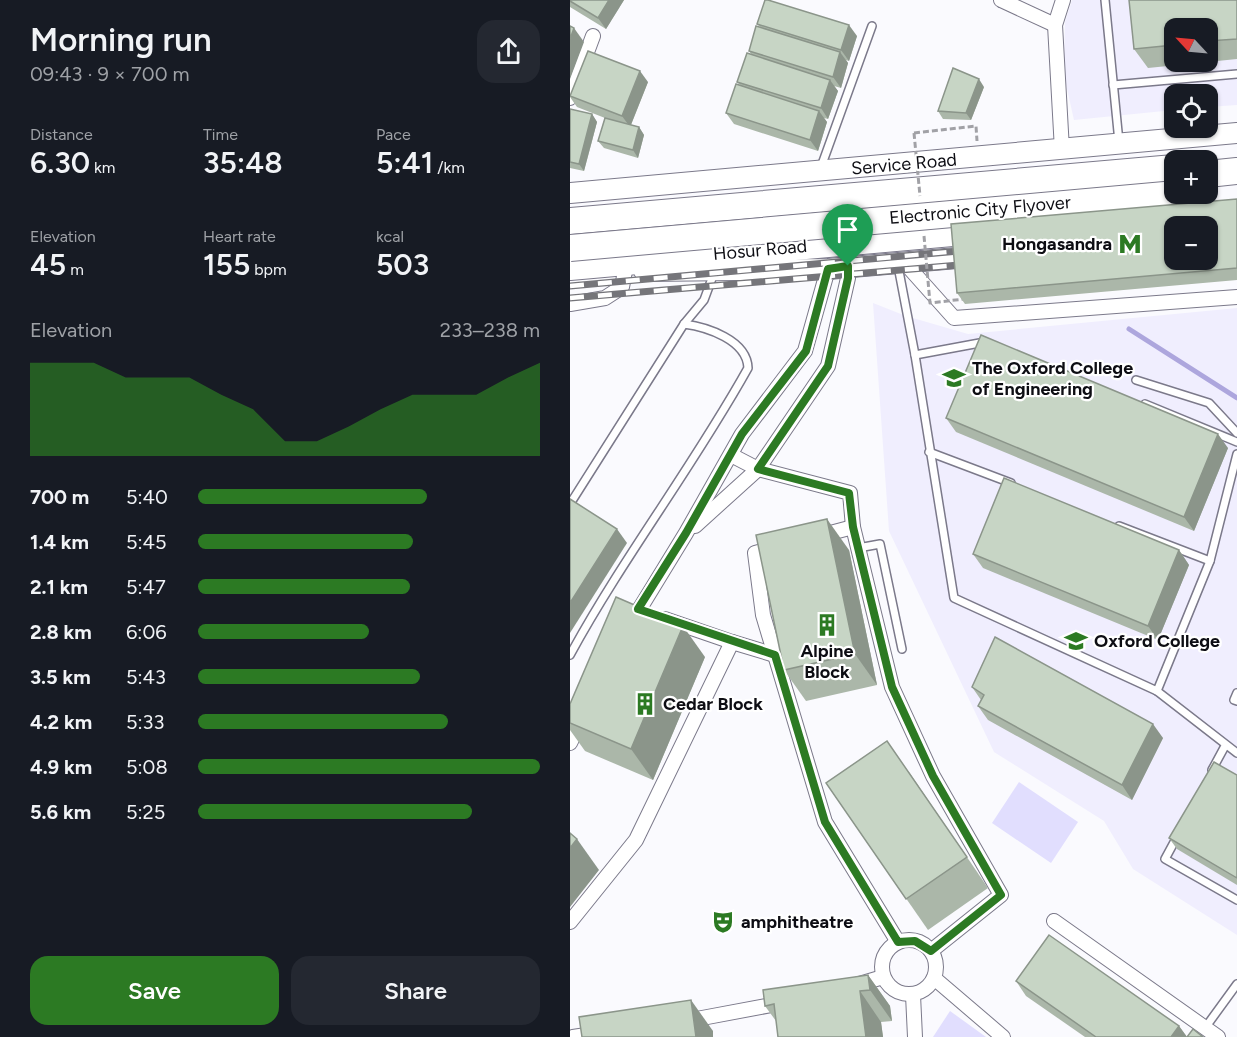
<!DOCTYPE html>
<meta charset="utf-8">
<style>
:root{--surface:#171b24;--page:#242831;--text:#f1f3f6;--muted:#9ea1a6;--accent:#2c7a23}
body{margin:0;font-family:Figtree,sans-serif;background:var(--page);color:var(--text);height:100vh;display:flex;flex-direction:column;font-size:22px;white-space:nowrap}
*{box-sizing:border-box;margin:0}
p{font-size:20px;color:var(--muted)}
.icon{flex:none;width:33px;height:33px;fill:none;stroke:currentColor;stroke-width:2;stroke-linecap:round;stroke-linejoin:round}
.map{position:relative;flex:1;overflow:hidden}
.drawer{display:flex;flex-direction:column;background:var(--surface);width:570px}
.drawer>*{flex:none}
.needle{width:39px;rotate:296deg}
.controls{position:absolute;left:594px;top:18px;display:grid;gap:12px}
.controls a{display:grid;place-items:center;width:54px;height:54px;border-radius:12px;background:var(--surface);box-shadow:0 2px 4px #0004;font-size:30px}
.pin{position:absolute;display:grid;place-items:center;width:51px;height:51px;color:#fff;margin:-62px -26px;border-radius:50% 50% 50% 0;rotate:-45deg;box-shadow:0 0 6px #0007}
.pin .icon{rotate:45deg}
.round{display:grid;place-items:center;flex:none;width:63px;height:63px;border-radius:18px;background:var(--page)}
.overview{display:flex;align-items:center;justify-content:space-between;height:102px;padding:0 30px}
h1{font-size:33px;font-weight:600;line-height:45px}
.figures{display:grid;grid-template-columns:repeat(3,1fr);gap:9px;height:102px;padding:6px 30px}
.figures div{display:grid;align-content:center}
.figures b{font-size:30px;font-weight:600}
.figures small{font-size:16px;font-weight:400}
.figures p{font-size:16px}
.chart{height:168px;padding:12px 30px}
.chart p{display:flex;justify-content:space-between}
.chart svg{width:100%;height:108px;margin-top:6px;fill:var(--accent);opacity:.7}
.cta{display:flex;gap:12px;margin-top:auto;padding:12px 30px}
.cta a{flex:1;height:69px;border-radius:18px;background:var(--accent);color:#fff;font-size:24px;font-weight:600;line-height:69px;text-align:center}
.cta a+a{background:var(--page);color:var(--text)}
ul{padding:0 30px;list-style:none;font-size:20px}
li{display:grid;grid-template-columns:96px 72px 1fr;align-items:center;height:45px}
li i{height:15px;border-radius:8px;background:var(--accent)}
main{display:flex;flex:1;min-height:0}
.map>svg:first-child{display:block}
.built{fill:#f0eefe;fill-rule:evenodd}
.green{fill:#e1defe}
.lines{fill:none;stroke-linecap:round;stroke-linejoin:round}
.stream{stroke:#ada6dd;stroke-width:5}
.lane-casing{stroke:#7b798a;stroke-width:10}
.street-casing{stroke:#7b798a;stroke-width:16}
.secondary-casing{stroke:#7b798a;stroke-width:22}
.highway-casing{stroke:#7b798a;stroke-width:28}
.path{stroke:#a1a1a6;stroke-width:3;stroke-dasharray:6 3;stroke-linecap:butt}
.lane{stroke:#fff;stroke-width:7}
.street{stroke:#fff;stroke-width:14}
.secondary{stroke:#fff;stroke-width:20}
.highway{stroke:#fff;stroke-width:26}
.rail-casing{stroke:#75757a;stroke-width:7}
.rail{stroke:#fff;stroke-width:4.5;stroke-dasharray:14;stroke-linecap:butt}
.highway-bridge-casing{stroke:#7b798a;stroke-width:28;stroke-linecap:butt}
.path-bridge{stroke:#a1a1a6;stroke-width:3;stroke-dasharray:6 3;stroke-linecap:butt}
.highway-bridge{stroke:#fff;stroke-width:26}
.wall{fill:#abb7a9;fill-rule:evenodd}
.shaded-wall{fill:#8b958a}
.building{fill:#c7d5c5;stroke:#8b958a;stroke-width:1.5;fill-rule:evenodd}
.route-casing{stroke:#fff;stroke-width:12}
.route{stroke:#2c7a23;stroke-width:8}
.labels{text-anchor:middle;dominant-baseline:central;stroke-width:4.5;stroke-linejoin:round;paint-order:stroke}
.street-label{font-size:18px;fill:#0d0d13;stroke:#fff}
.poi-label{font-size:18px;font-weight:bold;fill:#0d0d13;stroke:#fff;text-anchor:start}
</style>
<main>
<section class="drawer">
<div class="overview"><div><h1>Morning run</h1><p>09:43 · 9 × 700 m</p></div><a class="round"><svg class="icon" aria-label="share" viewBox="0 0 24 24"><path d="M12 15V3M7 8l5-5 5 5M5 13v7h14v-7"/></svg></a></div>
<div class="figures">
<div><p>Distance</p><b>6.30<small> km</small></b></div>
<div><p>Time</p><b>35:48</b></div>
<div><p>Pace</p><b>5:41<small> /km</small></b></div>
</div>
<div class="figures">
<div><p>Elevation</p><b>45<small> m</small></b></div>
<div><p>Heart rate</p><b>155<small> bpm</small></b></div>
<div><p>kcal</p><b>503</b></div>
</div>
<div class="chart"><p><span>Elevation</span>233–238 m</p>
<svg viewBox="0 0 160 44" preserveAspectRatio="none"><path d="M0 44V6L10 6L20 6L30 12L40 12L50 12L60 19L70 25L80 38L90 38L100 32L110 25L120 19L130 19L140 19L150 12L160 6V44z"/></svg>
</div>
<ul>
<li><b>700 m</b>5:40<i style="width:67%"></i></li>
<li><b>1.4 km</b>5:45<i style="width:63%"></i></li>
<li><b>2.1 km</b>5:47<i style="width:62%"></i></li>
<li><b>2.8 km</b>6:06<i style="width:50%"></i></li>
<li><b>3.5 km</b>5:43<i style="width:65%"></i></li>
<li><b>4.2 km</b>5:33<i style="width:73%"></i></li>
<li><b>4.9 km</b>5:08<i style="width:100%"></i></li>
<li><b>5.6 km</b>5:25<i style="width:80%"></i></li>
</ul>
<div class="cta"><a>Save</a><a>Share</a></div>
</section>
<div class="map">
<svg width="667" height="1037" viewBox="0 0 667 1037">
<rect width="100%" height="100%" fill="#fafafe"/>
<g class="built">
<path d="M502 0H667V105L638 107V94H604V110L504 120 494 75 495 22ZM604 28H638V62H604Z"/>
<path d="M303 303 336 316 398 334 667 308V935L563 869 534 821 424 752 319 531Z"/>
</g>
<g class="green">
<path d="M449 782 508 822 481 863 422 823Z"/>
<path d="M380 1011 416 1037H363Z"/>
</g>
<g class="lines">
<path class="stream" d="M559 329 667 398"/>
<g class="lane-casing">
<g id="lane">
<path d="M535 0 549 142"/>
<path d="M543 85 667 74"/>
<path d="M251 167 302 26"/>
<path d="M328 266 345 355 384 598 587 691 667 753"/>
<path d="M345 355 415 342"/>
<path d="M566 380 639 403 667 433"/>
<path d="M575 404 667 442"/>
<path d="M359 452 441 483"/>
<path d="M0 504 114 324 134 300 144 273"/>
<path d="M549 526 640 561 587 691"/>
<path d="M288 548 310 544 332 649"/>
<path d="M640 561 667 454"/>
<path d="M0 655C54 556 123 467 178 368 177 340 137 327 114 324"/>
<path d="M667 693 664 700 667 701"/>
<path d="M642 770 655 746"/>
<path d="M608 835 595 859 667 900"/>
<path d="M635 1028 667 984"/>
</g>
</g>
<g class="street-casing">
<g id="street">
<path d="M431 0 485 25"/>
<path d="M0 98 23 36"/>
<path d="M492 150 485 25 493 0"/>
<path d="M334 262 384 318 667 297"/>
<path d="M0 304 35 298 52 287 55 271"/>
<path d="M161 455 188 469 280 493 283 527 322 687 363 776 431 895 361 951"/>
<path d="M125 526 188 469 258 366 278 278V266"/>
<path d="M249 536 283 527"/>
<path d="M207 547 185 553 193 615 255 822 328 942"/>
<path d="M61 623 116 533 172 434 235 351 258 269"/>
<path d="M162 642 205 655"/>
<path d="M0 743 11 721"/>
<path d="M484 921 648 1037"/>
<path d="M0 922 66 840 162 642 95 619"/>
<circle cx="339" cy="967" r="27"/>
<path d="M364 978 433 1037"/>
<path d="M286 985 313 977"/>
<path d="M343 995 345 1037"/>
<path d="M116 1021 212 1003"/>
<path d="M3 1037 29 1033"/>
</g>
</g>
<g class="secondary-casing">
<g id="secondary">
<path d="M0 193 667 133"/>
<path d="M74 271 258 269 410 256"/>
</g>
</g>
<g class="highway-casing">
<g id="highway">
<path d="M638 174 667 171"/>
<path d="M0 221 604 168"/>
<path d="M0 267 416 230"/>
</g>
</g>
<path class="path" d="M344 133 406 126 407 141"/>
<use href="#lane" class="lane"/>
<use href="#street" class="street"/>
<use href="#secondary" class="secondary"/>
<use href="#highway" class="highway"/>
<g class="rail-casing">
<g id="rail">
<path d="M0 286 400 250"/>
<path d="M0 298 401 264"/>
</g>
</g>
<use href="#rail" class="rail"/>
<g class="highway-bridge-casing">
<path id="highway-bridge" d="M0 248 606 194"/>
</g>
<g class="path-bridge">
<path d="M344 133 350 196"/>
<path d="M354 236 360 303 394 299"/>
</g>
<use href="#highway-bridge" class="highway-bridge"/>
</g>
<g class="wall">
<path d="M0 0H54L36 29 0 7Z"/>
<path d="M559 0H667V59L578 68 564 49ZM604 28H638V62H604Z"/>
<path d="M187 24 287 36 279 61 276 60 278 63 271 88 264 86 268 91 258 119 254 118 257 122 248 151 164 124 156 113 170 85 167 82 181 54 179 51 190 27Z"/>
<path d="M78 82 61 125 69 127 74 135 68 158 34 148 28 141 35 118 7 107 0 97V95Z"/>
<path d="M414 87 401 120 373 119 368 111Z"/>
<path d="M0 109 22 114 27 122 14 171 0 168Z"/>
<path d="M667 199V280L395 304 387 293Z"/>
<path d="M376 418 658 448 624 531 386 432Z"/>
<path d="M279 550 307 685 236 701 214 670Z"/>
<path d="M609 550 619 565 588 640 413 568 403 554Z"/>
<path d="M135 657 83 780 15 751 0 730V704Z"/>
<path d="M402 687 593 738 562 800 418 720 408 706 411 700Z"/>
<path d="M339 772 418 888 358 930 256 783Z"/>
<path d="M667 775V885L607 849 599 838Z"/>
<path d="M298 975 320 1006 322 1021 311 1022 313 1037H208L206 1021 195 1006Z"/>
<path d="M446 981 609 1026 617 1037H515L456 996Z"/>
</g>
<g class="shaded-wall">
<path d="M39 0H54L36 29 28 18Z"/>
<path d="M279 25 287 36 279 61 271 50Z"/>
<path d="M4 28 14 42 0 79V39Z"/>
<path d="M270 52 278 63 271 88 263 77Z"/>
<path d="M70 71 78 82 60 127 52 116Z"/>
<path d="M409 79 414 87 401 120 396 113Z"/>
<path d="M260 80 268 91 258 119 251 108Z"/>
<path d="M249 111 257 122 248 151 240 140Z"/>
<path d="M22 114 27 122 14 171 9 164Z"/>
<path d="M69 127 74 135 68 158 63 150Z"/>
<path d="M648 434 658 448 624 531 614 517Z"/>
<path d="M257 519 279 550 307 685 285 654Z"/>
<path d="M47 529 57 543 0 633V603Z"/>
<path d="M609 550 619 565 588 640 578 626Z"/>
<path d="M113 626 135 657 83 780 61 749Z"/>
<path d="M583 724 593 738 562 800 552 785Z"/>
<path d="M7 839 29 870 0 907V848Z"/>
<path d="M298 975 320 1006 322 1021 300 990Z"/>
<path d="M290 991 311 1022 313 1037H296Z"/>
<path d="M121 1000 143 1031V1037H126Z"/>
<path d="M609 1026 617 1037H601Z"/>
</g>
<g class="building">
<path d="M0 0H39L28 18 0 1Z"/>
<path d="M195 0H198L279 25 271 50 187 24Z"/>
<path d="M559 0H667V39L638 41V28H604V45L564 49Z"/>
<path d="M0 26 4 28 0 39Z"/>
<path d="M186 26 270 52 263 77 179 51Z"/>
<path d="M18 51 70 71 52 116 0 96Z"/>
<path d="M177 53 260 80 251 108 167 82Z"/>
<path d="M383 68 409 79 396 113 368 111Z"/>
<path d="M166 84 249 111 240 140 156 113Z"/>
<path d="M0 109 22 114 9 164 0 162Z"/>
<path d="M35 118 69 127 63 150 28 141Z"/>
<path d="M667 199V268L387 293 381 224ZM604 226H638V260H604Z"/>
<path d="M411 335 648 434 614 517 376 418Z"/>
<path d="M434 478 609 550 578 626 403 554Z"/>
<path d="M0 499 47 529 0 603Z"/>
<path d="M257 519 285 654 214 670 186 535Z"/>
<path d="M46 597 113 626 61 749 0 723V704Z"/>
<path d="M425 637 583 724 552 785 408 706 414 695 402 687Z"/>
<path d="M317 741 397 857 336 899 256 783Z"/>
<path d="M644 762 667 775V878L599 838Z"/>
<path d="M0 833 7 839 0 848Z"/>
<path d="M479 935 609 1026 601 1037H526L446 981Z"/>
<path d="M298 975 300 990 290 991 296 1037H208L204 1004 195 1006 193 990Z"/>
<path d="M121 1000 126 1037H12L9 1017Z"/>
<path d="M623 1029 633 1037H617Z"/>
</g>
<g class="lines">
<g class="route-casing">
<path id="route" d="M278 266V278L258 366 188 469 279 493 283 527 322 687 363 776 431 895 361 951 345 941 328 942 255 822 205 655 68 609 116 533 172 434 236 351 258 269Z"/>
</g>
<use href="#route" class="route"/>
</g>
<defs>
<g id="metro-bare" transform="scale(1.8)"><path d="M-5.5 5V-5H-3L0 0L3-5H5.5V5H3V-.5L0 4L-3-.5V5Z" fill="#2c7a23" stroke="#fff" stroke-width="2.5" paint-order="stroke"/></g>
<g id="university-bare" transform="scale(1.8)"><path d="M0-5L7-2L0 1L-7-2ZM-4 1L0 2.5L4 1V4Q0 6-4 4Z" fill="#2c7a23" stroke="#fff" stroke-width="2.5" paint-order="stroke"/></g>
<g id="building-bare" transform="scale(1.8)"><path d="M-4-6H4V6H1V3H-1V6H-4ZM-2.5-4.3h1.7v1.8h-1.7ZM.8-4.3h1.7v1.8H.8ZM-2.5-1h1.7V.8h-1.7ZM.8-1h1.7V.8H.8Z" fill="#2c7a23" stroke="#fff" stroke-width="2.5" paint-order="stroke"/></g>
<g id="theatre-bare" transform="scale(1.8)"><path d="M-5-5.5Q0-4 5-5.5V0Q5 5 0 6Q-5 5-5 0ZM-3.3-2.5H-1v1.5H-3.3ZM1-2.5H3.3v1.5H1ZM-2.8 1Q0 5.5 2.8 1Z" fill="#2c7a23" stroke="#fff" stroke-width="2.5" paint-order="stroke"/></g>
</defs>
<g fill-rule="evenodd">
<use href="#metro-bare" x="560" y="244"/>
<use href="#university-bare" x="384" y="378"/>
<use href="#building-bare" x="257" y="625"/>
<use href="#university-bare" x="506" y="641"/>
<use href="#building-bare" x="75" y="704"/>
<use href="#theatre-bare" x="153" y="922"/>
</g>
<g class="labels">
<g class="street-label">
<text transform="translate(334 164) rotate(-5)">Service Road</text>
<text transform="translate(410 210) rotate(-5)">Electronic City Flyover</text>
<text transform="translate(190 250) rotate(-5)">Hosur Road</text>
</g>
<g class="poi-label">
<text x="542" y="244" text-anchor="end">Hongasandra</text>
<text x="402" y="368">The Oxford College<tspan x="402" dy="21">of Engineering</tspan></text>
<text x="524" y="641">Oxford College</text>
<text x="257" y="651" text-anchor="middle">Alpine<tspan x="257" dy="21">Block</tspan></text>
<text x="93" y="704">Cedar Block</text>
<text x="171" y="922">amphitheatre</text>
</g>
</g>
</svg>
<div class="controls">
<a><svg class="needle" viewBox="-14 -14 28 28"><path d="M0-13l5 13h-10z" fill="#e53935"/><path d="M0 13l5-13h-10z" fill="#9ea1a6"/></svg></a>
<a><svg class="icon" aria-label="locate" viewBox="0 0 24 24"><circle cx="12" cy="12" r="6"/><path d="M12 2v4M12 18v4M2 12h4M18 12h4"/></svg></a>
<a>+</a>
<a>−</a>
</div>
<div class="pin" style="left:278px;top:266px;background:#1e9e55"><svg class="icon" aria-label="arrive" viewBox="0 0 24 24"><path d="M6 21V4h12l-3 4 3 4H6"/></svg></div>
</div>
</main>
